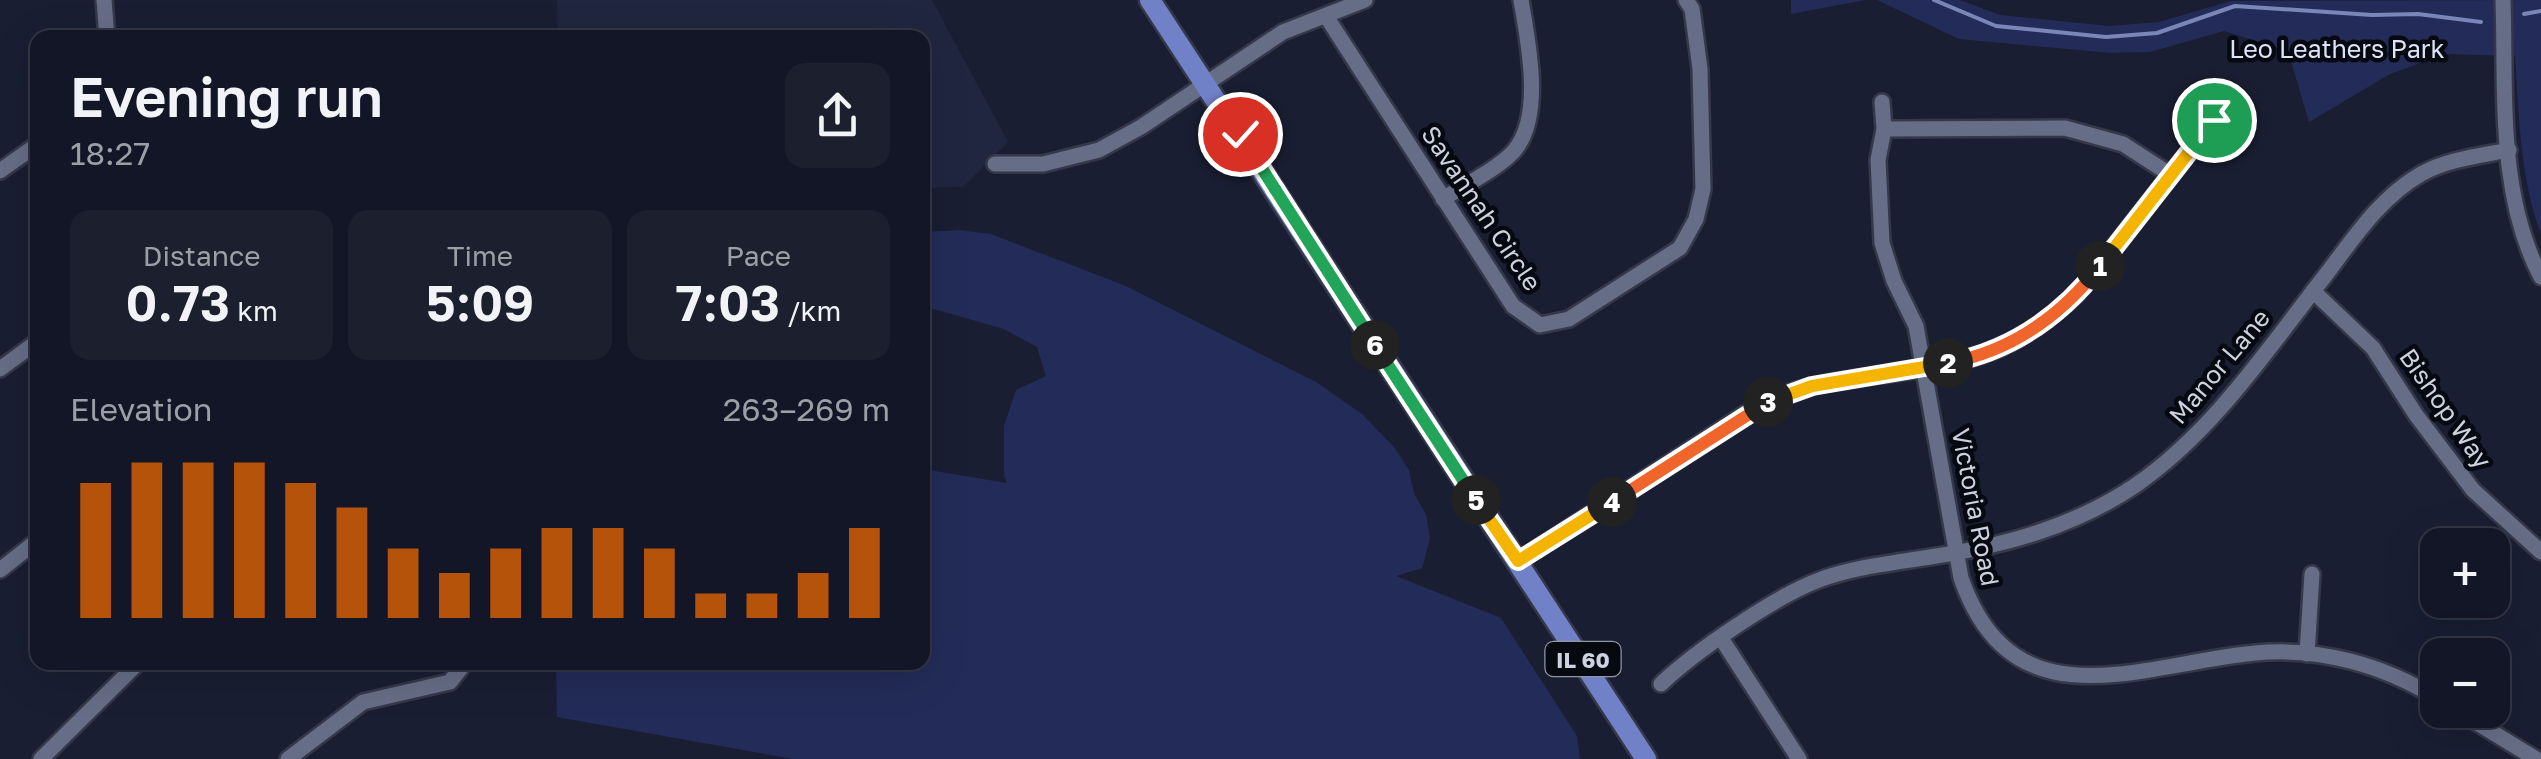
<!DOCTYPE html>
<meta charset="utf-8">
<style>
:root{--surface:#131626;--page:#1c1f2e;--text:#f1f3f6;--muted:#9d9fa7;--line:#323543;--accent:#b45309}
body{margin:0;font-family:"Golos Text",sans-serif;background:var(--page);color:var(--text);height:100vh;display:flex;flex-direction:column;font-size:38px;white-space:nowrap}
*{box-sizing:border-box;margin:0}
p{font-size:32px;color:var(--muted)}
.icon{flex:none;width:55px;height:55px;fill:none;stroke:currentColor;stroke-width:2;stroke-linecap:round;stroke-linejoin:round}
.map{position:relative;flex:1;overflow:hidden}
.side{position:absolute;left:30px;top:30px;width:900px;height:640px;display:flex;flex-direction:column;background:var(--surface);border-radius:20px;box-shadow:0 10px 40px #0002,0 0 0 2px var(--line)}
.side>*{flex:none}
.buttons{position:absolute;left:2420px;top:528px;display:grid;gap:20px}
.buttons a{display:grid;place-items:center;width:90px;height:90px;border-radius:20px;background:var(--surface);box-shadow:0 10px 40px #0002,0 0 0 2px var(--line);font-size:50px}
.pin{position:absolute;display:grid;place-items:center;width:85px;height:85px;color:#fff;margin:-42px;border:5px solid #fff;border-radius:50%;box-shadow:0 2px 10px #0007}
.km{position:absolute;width:50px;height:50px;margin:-25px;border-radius:50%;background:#222;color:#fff;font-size:28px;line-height:50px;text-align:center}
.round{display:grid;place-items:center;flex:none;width:105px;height:105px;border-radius:20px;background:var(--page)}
.head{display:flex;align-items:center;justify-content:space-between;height:170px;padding:0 40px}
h1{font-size:55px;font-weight:600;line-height:75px}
.figures{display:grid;grid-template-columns:repeat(3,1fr);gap:15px;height:170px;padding:10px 40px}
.figures div{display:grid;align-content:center;border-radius:20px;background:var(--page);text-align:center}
.figures b{font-size:50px;font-weight:600}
.figures small{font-size:28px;font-weight:400}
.figures p{font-size:28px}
.chart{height:280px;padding:20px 40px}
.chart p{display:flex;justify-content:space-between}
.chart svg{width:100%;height:180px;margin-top:10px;stroke:var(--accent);stroke-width:6}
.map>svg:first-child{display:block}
.built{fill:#212640}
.green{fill:#232c58}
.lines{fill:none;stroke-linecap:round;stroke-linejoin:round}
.stream{stroke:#7a86b7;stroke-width:4}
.minor-casing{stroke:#353849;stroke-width:20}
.major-casing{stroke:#353849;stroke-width:25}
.minor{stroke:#666d86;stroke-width:15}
.major{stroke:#7181c8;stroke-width:20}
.split-1-casing{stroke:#fff;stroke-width:20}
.split-2-casing{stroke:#fff;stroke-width:20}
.split-3-casing{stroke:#fff;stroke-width:20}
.split-4-casing{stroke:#fff;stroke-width:20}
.split-5-casing{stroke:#fff;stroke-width:20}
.split-6-casing{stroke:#fff;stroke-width:20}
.split-7-casing{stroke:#fff;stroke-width:20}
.split-8-casing{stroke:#fff;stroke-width:20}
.split-1{stroke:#f5b400;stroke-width:12}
.split-2{stroke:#f0652b;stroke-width:12}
.split-3{stroke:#f5b400;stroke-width:12}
.split-4{stroke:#f0652b;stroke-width:12}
.split-5{stroke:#f5b400;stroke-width:12}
.split-6{stroke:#22a559;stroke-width:12}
.split-7{stroke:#22a559;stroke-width:12}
.split-8{stroke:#22a559;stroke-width:12}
.labels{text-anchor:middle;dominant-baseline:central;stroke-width:9;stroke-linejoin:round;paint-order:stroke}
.shield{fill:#070911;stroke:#9296a2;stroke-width:2.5}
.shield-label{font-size:22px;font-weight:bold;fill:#ced2e0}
.park-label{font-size:25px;fill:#dee4f7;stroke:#070911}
.street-label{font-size:25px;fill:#ced2e0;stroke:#070911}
</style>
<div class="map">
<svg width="2541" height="759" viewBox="0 0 2541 759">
<rect width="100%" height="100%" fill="#191e32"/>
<path class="built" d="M557 0H932L1008 142 963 187 923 188 922 38 558 37Z"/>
<g class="green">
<path d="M1791 0H1865L1791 14Z"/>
<path d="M1877 0H1960L2000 15 2109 26 2159 22 2231 1 2541 0V234C2520 178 2519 116 2515 56L2445 54 2390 74 2309 122 2288 51 2224 31 2150 52 2111 53 1959 39Z"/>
<path d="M960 230 991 234 1126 286 1316 382 1362 414 1394 447 1409 470 1414 494 1426 514 1430 539 1422 568 1396 576 1501 618 1577 736 1580 759H793L557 717 556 663 922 662 923 469 1007 483 1004 476V426L1016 390 1046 376 1037 347 1004 329 923 306V232Z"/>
</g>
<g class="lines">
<g class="stream">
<path d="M1934 0 1996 26 2106 37 2157 33 2235 6 2372 15 2418 14 2481 22"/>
<path d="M2524 14 2541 11"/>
</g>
<g class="minor-casing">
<g id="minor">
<path d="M104 0 107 38"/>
<path d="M2503 0C2506 90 2497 194 2541 277"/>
<path d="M1326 16 1513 306 1540 325 1569 319 1680 248 1696 219 1703 189 1700 69 1692 9 1686 0"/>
<path d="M1882 102 1884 129 1878 160 1882 243 1894 281 1916 326 1961 578C2013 727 2140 664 2255 653 2319 647 2384 665 2438 699"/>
<path d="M1884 129 2065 128 2123 144 2171 175"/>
<path d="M995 164H1043L1099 150 1141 127 1283 32 1365 0"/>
<path d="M0 171 38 144"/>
<path d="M1443 199C1463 186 1499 168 1514 151 1544 116 1528 42 1521 0"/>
<path d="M2313 291 2373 348 2416 415 2473 490 2541 552"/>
<path d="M0 369 38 341"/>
<path d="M1518 561 1745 414C1761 406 1776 396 1794 391 1858 372 1930 376 1993 351 2024 339 2051 318 2076 295L2214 120"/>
<path d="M0 570 38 540"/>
<path d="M1721 638 1799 759"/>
<path d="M2307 654 2312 574"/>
<path d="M1661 684C1694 652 1776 596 1819 580 1853 567 1894 563 1930 557 2003 546 2074 527 2136 485 2215 430 2269 347 2328 272 2355 236 2381 197 2421 174 2448 159 2479 156 2509 150"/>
<path d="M2456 710 2536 759"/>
<path d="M41 759 139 662"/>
<path d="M288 759 363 702 450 682 461 668V662"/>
</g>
</g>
<g class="major-casing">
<path id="major" d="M1150 0 1646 759"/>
</g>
<use href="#minor" class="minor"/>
<use href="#major" class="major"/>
</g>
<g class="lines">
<g class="split-1-casing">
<path id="split-1" d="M2100 266 2214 120"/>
</g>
<g class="split-2-casing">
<path id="split-2" d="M1948 363C2012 351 2061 316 2100 266"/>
</g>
<g class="split-3-casing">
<path id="split-3" d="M1768 402 1812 386 1948 363"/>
</g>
<g class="split-4-casing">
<path id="split-4" d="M1612 502 1768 402"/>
</g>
<g class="split-5-casing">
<path id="split-5" d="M1476 500 1518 561 1612 502"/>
</g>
<g class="split-6-casing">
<path id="split-6" d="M1375 345 1476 500"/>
</g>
<g class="split-7-casing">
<path id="split-7" d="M1275 189 1375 345"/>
</g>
<g class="split-8-casing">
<path id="split-8" d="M1240 134 1275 189"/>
</g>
<use href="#split-1" class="split-1"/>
<use href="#split-2" class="split-2"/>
<use href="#split-3" class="split-3"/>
<use href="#split-4" class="split-4"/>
<use href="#split-5" class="split-5"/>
<use href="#split-6" class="split-6"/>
<use href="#split-7" class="split-7"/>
<use href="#split-8" class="split-8"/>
</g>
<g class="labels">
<rect class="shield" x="1545.5" y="642" width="75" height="34" rx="8"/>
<g class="shield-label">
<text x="1583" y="659">IL 60</text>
</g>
<g class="park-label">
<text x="2337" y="48">Leo Leathers Park</text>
</g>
<g class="street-label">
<text transform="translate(1482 208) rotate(56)">Savannah Circle</text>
<text transform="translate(2219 366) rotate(-50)">Manor Lane</text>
<text transform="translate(2446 408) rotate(55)">Bishop Way</text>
<text transform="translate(1976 507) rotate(79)">Victoria Road</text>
</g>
</g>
</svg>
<div class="buttons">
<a>+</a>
<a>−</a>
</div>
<div class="pin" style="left:2214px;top:120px;background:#1e9e55"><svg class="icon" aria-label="arrive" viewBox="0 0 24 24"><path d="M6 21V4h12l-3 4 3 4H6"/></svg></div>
<div class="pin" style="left:1240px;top:134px;background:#d93025"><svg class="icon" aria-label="check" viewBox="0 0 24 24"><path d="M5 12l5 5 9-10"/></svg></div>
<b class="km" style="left:2100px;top:266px">1</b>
<b class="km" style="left:1948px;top:363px">2</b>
<b class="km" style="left:1768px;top:402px">3</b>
<b class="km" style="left:1612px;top:502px">4</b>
<b class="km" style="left:1476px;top:500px">5</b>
<b class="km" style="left:1375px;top:345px">6</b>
<section class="side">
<div class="head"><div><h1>Evening run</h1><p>18:27</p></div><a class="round"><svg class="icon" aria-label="share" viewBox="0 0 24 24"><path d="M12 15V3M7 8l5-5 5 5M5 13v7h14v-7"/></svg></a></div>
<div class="figures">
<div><p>Distance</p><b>0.73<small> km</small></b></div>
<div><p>Time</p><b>5:09</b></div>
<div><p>Pace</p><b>7:03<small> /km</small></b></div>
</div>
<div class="chart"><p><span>Elevation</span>263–269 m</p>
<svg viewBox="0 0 160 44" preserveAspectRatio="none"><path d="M5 44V11M15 44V6M25 44V6M35 44V6M45 44V11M55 44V17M65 44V27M75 44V33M85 44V27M95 44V22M105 44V22M115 44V27M125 44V38M135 44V38M145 44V33M155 44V22"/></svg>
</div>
</section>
</div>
